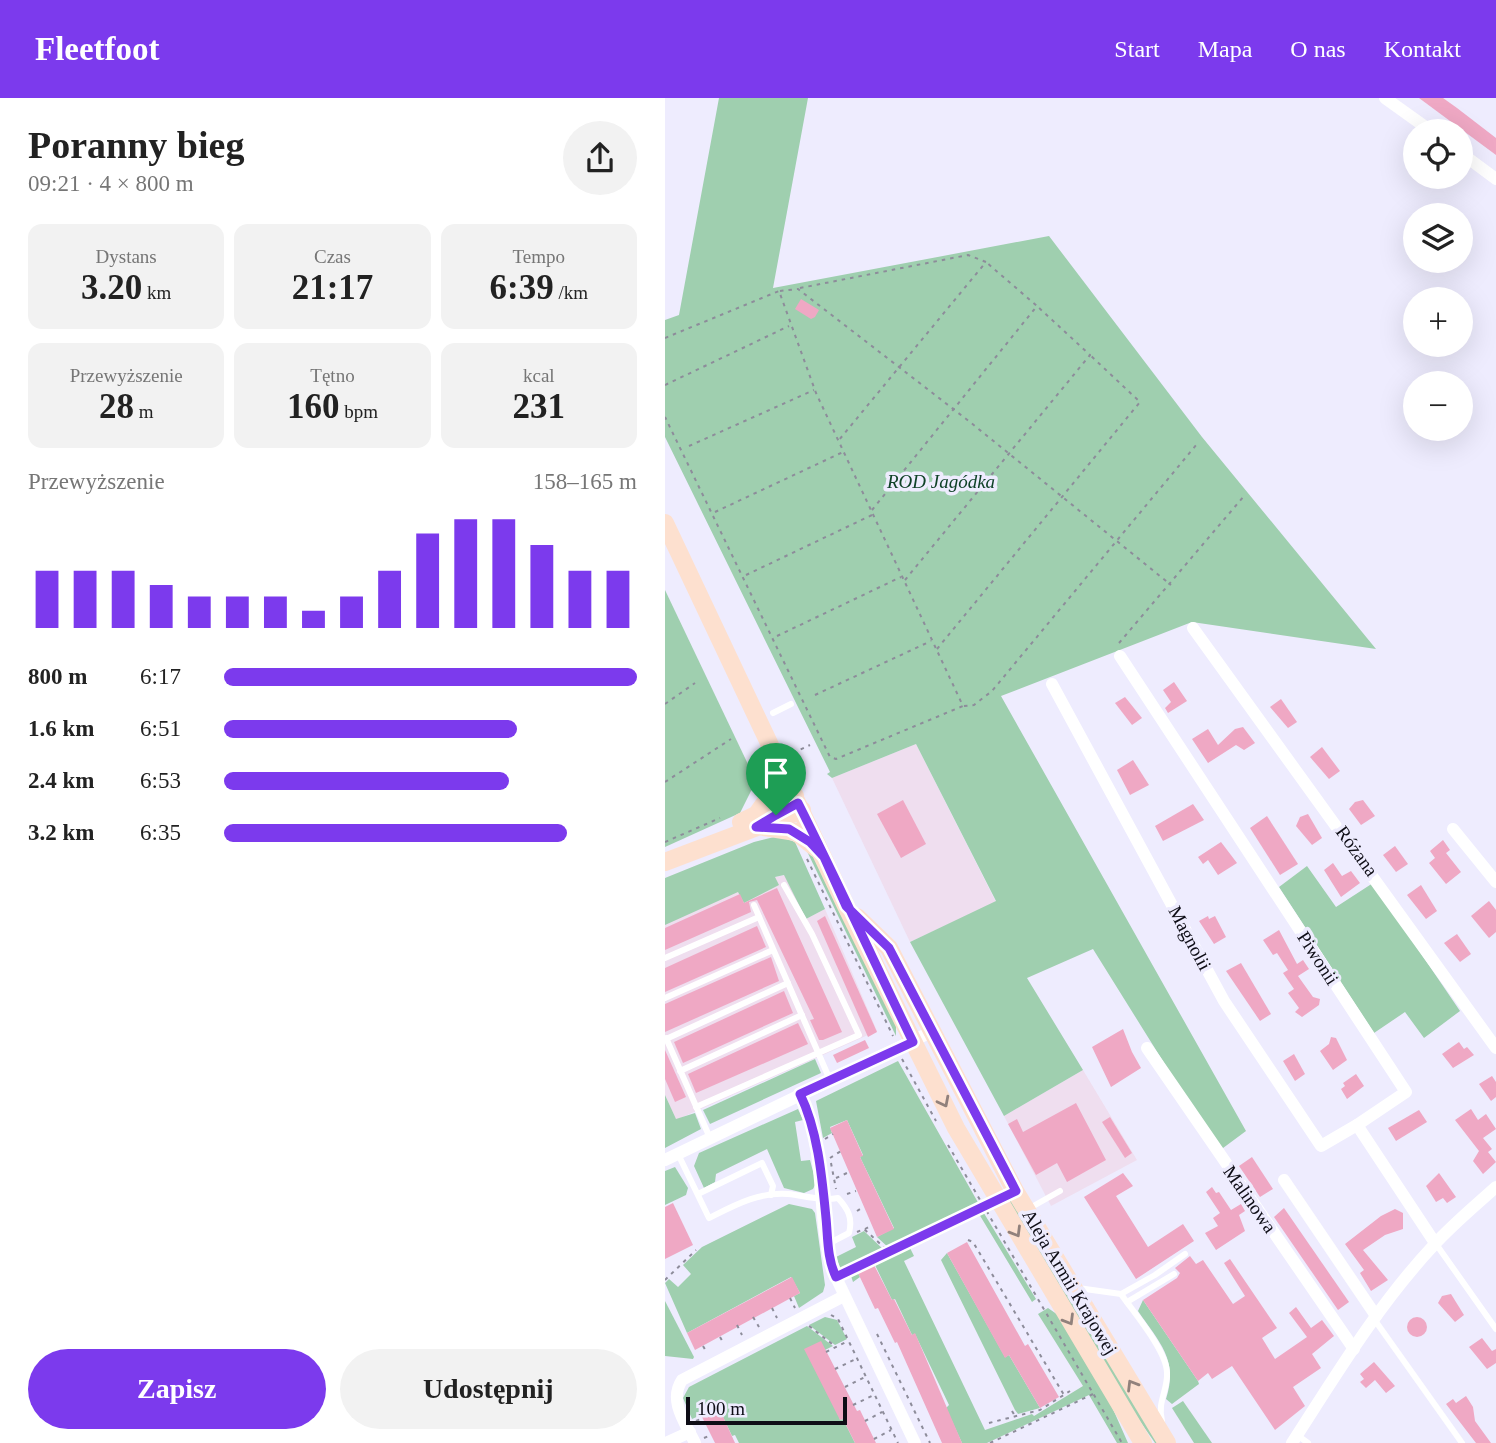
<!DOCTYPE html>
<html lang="pl">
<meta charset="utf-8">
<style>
:root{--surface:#fff;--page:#f2f2f2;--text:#222;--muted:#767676;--accent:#7c3aed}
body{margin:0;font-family:Georgia,serif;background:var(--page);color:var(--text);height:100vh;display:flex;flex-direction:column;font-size:26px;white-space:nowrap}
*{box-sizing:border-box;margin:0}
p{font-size:23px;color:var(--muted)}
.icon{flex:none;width:38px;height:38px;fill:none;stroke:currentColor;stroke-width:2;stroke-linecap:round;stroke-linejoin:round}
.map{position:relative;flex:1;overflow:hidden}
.sheet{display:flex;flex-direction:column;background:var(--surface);width:665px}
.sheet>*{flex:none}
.fabs{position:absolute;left:738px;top:21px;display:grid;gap:14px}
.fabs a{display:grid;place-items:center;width:70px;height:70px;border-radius:50%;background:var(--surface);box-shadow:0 7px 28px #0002;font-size:35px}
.scale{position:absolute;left:21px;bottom:18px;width:161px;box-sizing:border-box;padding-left:7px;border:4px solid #0e0d16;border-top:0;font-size:19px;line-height:24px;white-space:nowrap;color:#0e0d16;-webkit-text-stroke:5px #eeecfe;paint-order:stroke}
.pin{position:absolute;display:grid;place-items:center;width:60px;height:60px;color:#fff;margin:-72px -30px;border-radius:50% 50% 50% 0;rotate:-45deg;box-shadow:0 0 7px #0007}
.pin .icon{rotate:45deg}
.round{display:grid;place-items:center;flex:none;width:74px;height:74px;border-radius:37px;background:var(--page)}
.summary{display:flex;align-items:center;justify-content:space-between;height:119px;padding:0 28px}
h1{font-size:38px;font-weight:700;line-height:52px}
.figures{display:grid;grid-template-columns:repeat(3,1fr);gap:10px;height:119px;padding:7px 28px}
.figures div{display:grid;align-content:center;border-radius:14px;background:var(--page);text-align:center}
.figures b{font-size:35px;font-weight:700}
.figures small{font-size:19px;font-weight:400}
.figures p{font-size:19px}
.chart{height:196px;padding:14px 28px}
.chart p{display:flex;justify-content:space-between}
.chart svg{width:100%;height:126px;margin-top:7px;stroke:var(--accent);stroke-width:6}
.action{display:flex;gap:14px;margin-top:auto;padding:14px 28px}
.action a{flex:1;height:80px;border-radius:42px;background:var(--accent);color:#fff;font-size:28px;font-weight:700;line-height:80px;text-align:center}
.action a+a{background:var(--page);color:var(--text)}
ul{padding:0 28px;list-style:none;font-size:23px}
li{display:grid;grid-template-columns:112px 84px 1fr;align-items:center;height:52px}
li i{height:18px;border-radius:9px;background:var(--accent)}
header{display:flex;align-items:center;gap:42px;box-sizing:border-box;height:98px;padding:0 35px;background:var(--accent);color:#fff}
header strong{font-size:33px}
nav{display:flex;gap:38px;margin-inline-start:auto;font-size:24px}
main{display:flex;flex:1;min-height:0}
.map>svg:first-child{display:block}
.industrial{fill:#efdeef}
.green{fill:#9fcfaf}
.building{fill:#efa8c4}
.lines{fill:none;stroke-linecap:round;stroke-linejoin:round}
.path{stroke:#8d8c9a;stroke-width:2;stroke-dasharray:3.5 5;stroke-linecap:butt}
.lane{stroke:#fff;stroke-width:6}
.street{stroke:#fff;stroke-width:12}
.secondary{stroke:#fde0cf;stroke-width:18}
.oneway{stroke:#91817c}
.route-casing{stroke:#fff;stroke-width:14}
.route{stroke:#7c3aed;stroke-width:9}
.labels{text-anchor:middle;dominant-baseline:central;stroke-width:7;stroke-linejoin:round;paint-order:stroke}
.park-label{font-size:19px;font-style:italic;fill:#0f4227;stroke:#eeecfe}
.street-label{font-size:19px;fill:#0e0d16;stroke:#eeecfe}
</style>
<header>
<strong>Fleetfoot</strong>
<nav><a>Start</a><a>Mapa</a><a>O nas</a><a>Kontakt</a></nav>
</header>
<main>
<section class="sheet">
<div class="summary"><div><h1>Poranny bieg</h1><p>09:21 · 4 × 800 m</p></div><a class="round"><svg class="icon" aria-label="share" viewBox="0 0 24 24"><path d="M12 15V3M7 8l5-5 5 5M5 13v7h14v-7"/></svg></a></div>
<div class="figures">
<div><p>Dystans</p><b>3.20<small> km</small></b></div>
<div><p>Czas</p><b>21:17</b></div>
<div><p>Tempo</p><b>6:39<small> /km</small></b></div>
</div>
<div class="figures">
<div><p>Przewyższenie</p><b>28<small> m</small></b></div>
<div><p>Tętno</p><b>160<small> bpm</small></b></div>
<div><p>kcal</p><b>231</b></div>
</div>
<div class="chart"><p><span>Przewyższenie</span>158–165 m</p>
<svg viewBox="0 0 160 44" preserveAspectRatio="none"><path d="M5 44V24M15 44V24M25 44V24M35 44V29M45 44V33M55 44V33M65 44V33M75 44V38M85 44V33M95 44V24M105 44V11M115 44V6M125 44V6M135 44V15M145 44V24M155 44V24"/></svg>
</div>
<ul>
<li><b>800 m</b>6:17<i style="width:100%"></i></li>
<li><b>1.6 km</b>6:51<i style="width:71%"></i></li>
<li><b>2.4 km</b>6:53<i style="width:69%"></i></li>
<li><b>3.2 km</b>6:35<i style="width:83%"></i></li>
</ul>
<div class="action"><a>Zapisz</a><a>Udostępnij</a></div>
</section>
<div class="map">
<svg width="831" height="1345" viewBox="0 0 831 1345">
<rect width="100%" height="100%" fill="#eeecfe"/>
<g class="industrial">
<path d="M251 646 331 804 245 844 167 680Z"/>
<path d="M120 777 141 821 160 811 212 933 11 1022 0 997V813L65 789Z"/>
<path d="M418 972 472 1062 386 1108 339 1018Z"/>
</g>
<g class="green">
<path d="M54 0H143L108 190 384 138 537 339 711 551 527 524 336 598 581 1033 554 1053 428 851 362 880 418 972 339 1018 245 844 331 803 251 646 167 680 162 676 165 674 0 339V222L14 217Z"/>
<path d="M0 492 91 683 75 715 0 749Z"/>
<path d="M113 738 130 744 160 811 141 821 119 777 110 779 114 787 79 805 73 794 0 827V780L89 744Z"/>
<path d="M138 745 144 748 231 923V938Z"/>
<path d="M642 768 671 809 708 785 795 913 759 940 740 914 709 935 614 789Z"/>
<path d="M150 961 156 975 45 1026 38 1012Z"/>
<path d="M233 963 315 1108 225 1151 212 1139 229 1130 195 1059 198 1057 182 1022 165 1029 167 1035 158 1040 151 1003Z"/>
<path d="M0 997 11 1021 30 1015 36 1031 0 1050Z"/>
<path d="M133 1011 138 1022 130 1024 136 1063 145 1062 151 1085 148 1091 139 1095 119 1090 102 1051 51 1076 50 1084 39 1090 29 1068 34 1055Z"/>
<path d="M10 1069 23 1090 21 1097 0 1107V1073Z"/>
<path d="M346 1098 495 1345H490L445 1280 338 1101Z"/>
<path d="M124 1106 147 1111 150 1115 160 1187 158 1194 134 1210 129 1198 135 1195 126 1179 22 1235 0 1185 4 1181 13 1189 26 1176 18 1167 37 1149Z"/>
<path d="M317 1112 371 1201 367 1204 314 1116 245 1150 249 1158 239 1163 320 1332 367 1316 369 1318 418 1288 373 1216 383 1210 393 1217 440 1293 463 1345H452L424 1297 322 1345H297L281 1310 284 1307 250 1236 247 1237 230 1201 227 1202 210 1167 193 1175 195 1179 188 1184 185 1175Z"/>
<path d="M199 1133 220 1153 177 1174 171 1159 191 1149 187 1139Z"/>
<path d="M282 1155 340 1259 344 1257 375 1310 353 1316 350 1312 276 1162Z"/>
<path d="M478 1202 533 1283 534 1286 507 1306 501 1301C514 1262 494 1244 473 1213Z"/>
<path d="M0 1203 29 1259 28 1261 0 1258Z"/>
<path d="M160 1219 172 1222 182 1241 170 1247 144 1227Z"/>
<path d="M142 1228 168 1248 160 1252 175 1322 178 1321 190 1345H74L70 1337 67 1338 51 1304 34 1311 36 1317 27 1321 18 1300 24 1289Z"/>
<path d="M518 1303 547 1345H529L507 1310Z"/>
</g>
<g class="building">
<path d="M754 0H778L792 10 831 40V57Z"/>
<path d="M136 201 154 212 150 219 146 221 130 211Z"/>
<path d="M509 584 522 603 503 615 500 610 506 604 498 592Z"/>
<path d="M460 599 477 620 467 627 450 605Z"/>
<path d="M616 601 632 624 623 630 605 609Z"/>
<path d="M578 629 590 645 579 652 571 647 543 665 527 641 543 631 553 647 570 631Z"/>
<path d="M657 649 675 673 664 681 645 659Z"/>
<path d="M468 662 484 687 465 697 452 672Z"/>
<path d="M238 702 261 746 236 760 212 716Z"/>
<path d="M698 702 710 718 696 727 684 711 690 704Z"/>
<path d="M528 706 539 722 498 743 490 728Z"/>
<path d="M643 716 657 740 647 747 631 728 635 719Z"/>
<path d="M602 718 633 766 615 777 585 730Z"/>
<path d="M778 742 785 752 781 755 796 774 781 786 764 765 770 760 765 753Z"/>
<path d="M556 744 572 765 553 777 543 762 538 766 533 759Z"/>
<path d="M730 748 743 766 731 774 718 757Z"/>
<path d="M668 765 677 778 686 773 695 785 676 799 659 772Z"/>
<path d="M756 787 772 813 761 821 742 797Z"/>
<path d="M112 790 177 934 158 942H154L145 922 149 921 92 802 84 804 86 814 0 852V830L75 796 79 805Z"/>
<path d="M824 803 831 812V834L824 840 806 818Z"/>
<path d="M160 818 212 934 203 939 152 823Z"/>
<path d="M543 818 544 821 550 818 561 839 549 846 534 823Z"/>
<path d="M92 828 101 849 0 894V870Z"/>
<path d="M614 832 632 866 638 862 644 871 633 878 648 899 655 901 654 907 637 919 630 914 634 910 623 895 629 891 618 875 623 872 612 855 608 857 598 842Z"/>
<path d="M792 836 806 856 795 864 779 845Z"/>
<path d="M106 859 114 883 0 934V906Z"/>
<path d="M576 865 606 916 595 923 561 873Z"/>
<path d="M119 893 128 915 18 965 9 944Z"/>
<path d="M133 925 143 946 31 995 23 976Z"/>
<path d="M458 931 467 954 476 970 446 989 427 949Z"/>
<path d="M666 939 671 940 682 962 668 972 655 953 664 946Z"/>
<path d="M200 942 204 950 172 965 168 957Z"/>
<path d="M794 944 799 951 802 949 809 957 788 970 777 956Z"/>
<path d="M0 952 21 999 10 1004 0 981Z"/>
<path d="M629 956 640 976 630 983 618 963Z"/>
<path d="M691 976 699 988 682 1001 676 991 680 988 678 985Z"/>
<path d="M827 978 831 984V999L826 1003 814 986Z"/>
<path d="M411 1005 441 1062 402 1084 392 1065 371 1077 343 1026 352 1021 358 1034Z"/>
<path d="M806 1011 813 1022 821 1016 831 1031 818 1040 827 1051 823 1054 831 1064 818 1076 808 1063 814 1053 790 1022Z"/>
<path d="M754 1012 762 1024 731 1043 723 1030Z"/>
<path d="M445 1019 467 1055 460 1060 437 1024Z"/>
<path d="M182 1022 198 1058 195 1059 229 1131 212 1139 165 1030Z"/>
<path d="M587 1059 608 1091 595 1099 574 1068Z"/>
<path d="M458 1075 468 1088 451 1098 483 1149 518 1126 529 1143 471 1181 419 1099Z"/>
<path d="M774 1075 791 1099 782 1105 778 1100 771 1104 761 1088Z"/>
<path d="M547 1089 551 1095 554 1094 566 1112 576 1106 580 1113 574 1117 580 1133 551 1152 540 1135 553 1128 548 1120 555 1115 541 1094Z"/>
<path d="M8 1105 28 1147 0 1161V1109Z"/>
<path d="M619 1110 684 1204 673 1212 609 1119Z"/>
<path d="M730 1111 738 1115V1131L720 1137 698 1152 723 1182 706 1193 695 1175 699 1172 680 1146 716 1118Z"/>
<path d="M302 1144 360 1248 363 1246 394 1299 375 1310 344 1257 340 1260 282 1155Z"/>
<path d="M525 1158 531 1166 538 1162 568 1206 580 1198 559 1165 565 1161 612 1230 597 1240 610 1261 642 1239 624 1215 631 1209 646 1230 657 1222 669 1238 647 1256 656 1270 628 1289 640 1308 610 1332 567 1268 547 1281 543 1275 533 1283 478 1202 512 1180 515 1175 510 1170Z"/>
<path d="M209 1167 227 1202 229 1201 247 1237 250 1235 297 1345H277L232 1244 230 1245 213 1210 210 1211 193 1175Z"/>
<path d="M127 1179 135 1195 30 1252 22 1235Z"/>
<path d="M786 1196 799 1217 790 1224 773 1205 777 1198Z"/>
<circle cx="752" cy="1229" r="10"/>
<path d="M817 1240 827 1253 831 1251V1265L822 1271 804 1249Z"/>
<path d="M156 1243 192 1313 195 1312 211 1345H190L178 1321 175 1322 139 1251Z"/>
<path d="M709 1264 730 1288 721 1295 710 1282 701 1290 695 1284 699 1281 695 1276Z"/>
<path d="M801 1298 808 1309 810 1323 826 1345H811L781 1306 788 1301 791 1305Z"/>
<path d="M51 1303 70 1345H50L36 1317 34 1312Z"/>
</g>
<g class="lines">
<g class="path">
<path d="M135 190 303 157 321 164 174 342"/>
<path d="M115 193 133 191 305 324 506 487"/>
<path d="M0 240 114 193 151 295 298 608 171 661 165 659 0 319"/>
<path d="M0 287 124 228"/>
<path d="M24 348 149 292"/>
<path d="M207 412 372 208 321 164"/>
<path d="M50 414 178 354"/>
<path d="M81 477 207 417"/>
<path d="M240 482 425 257 372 208"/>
<path d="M112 538 236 479"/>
<path d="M454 545 579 398"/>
<path d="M272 551 475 304 425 257"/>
<path d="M150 597 266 543"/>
<path d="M0 606 30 585"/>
<path d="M299 608 309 607 327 593 532 346"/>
<path d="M128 655 145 647"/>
<path d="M0 684 66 641"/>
<path d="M0 744 55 720"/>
<path d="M142 761 228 938"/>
<path d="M237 961 271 1023"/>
<path d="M160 1041 168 1036"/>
<path d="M283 1047 457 1345"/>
<path d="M165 1060 176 1053"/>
<path d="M166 1065 171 1091"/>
<path d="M171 1080 182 1075"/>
<path d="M182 1096 191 1093"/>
<path d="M192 1113 198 1109"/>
<path d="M200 1131 207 1127"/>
<path d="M192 1134 199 1131 223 1153"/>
<path d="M303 1142 308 1144 399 1297"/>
<path d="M180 1174 317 1109"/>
<path d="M0 1182 31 1152"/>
<path d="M125 1200 130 1210"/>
<path d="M107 1210 112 1220"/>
<path d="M166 1217 173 1221 233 1345"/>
<path d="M88 1219 94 1229"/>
<path d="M72 1227 77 1237"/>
<path d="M144 1228 171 1249"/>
<path d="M212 1236 265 1345"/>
<path d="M55 1239 59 1246"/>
<path d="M38 1248 42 1255"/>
<path d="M161 1254 183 1243"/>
<path d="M170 1271 191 1261"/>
<path d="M180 1289 200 1279"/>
<path d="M188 1307 209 1297"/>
<path d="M347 1313 350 1318"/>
<path d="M31 1323 38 1320"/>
<path d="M200 1323 217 1314"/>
<path d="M324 1325 375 1312 405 1293"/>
<path d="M39 1340 46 1337"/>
<path d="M209 1341 226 1332"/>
<path d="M325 1345 428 1296"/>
</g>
<g class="lane">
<path d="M108 615 126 606"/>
<path d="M89 807 165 982"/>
<path d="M0 860 94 819"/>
<path d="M0 900 108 852"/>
<path d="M1 940 45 1040"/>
<path d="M1 941 123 885"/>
<path d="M15 973 137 917"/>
<path d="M31 1009 194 937 147 836 119 787"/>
<path d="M13 1056 44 1120C70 1107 93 1094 123 1096 141 1098 155 1103 173 1100 183 1111 188 1120 184 1135L163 1146"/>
<path d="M33 1096 97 1065 108 1088 106 1097"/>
<path d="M363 1111 395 1093"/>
<path d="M771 1146 831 1231"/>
<path d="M413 1190 456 1196C469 1215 502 1253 502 1275 503 1292 492 1304 497 1323"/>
<path d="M456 1196 490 1177 520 1156"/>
<path d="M462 1204 509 1176"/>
<path d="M709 1221 797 1345"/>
<path d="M632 1337 643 1345"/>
</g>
<g class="street">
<path d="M720 0 766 33"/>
<path d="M796 55 831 81"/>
<path d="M528 530 831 950"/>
<path d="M455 558 741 994 692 1027 770 1145"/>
<path d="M387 586 559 903 656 1048 692 1027"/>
<path d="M788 731 831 784"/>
<path d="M482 950 689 1251"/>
<path d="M135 997C163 1053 150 1117 168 1173L250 1345"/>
<path d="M0 1062 266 934"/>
<path d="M619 1082 711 1218"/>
<path d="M1 1345 25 1334"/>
<path d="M30 1345C21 1326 3 1303 17 1282L179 1198"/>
<path d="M627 1345C671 1277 713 1207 768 1148 787 1127 810 1108 831 1089"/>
</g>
<g class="secondary">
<path d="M0 425 181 808 291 1030 478 1345"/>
<path d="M94 713 110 691 109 662"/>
<path d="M76 724 130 698"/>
<path d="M99 729 131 734 152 751"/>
<path d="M0 764 137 712"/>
<path d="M192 819 224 850 350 1093 502 1345"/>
</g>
</g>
<defs><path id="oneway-chevron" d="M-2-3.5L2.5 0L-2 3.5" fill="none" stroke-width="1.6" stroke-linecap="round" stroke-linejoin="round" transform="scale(1.75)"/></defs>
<g class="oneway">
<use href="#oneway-chevron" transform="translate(279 1004) rotate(63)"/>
<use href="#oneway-chevron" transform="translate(351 1134) rotate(59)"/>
<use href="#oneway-chevron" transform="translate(404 1222) rotate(59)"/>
<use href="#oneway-chevron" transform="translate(467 1287) rotate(-121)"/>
</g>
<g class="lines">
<g class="route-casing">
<path id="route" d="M111 717 133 705C173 784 209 864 248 944L135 996C153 1033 157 1079 161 1120 163 1140 162 1160 171 1179L351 1093 224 850 181 808 159 759 145 744 124 731 91 729 111 717"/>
</g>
<use href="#route" class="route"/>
</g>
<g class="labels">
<g class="park-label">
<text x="276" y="383">ROD Jagódka</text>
</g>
<g class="street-label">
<text transform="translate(692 753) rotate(54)">Różana</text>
<text transform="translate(525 840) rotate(62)">Magnolii</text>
<text transform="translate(653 860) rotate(57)">Piwonii</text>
<text transform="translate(585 1101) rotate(55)">Malinowa</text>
<text transform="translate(405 1184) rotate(59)">Aleja Armii Krajowej</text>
</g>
</g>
</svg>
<div class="fabs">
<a><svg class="icon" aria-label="locate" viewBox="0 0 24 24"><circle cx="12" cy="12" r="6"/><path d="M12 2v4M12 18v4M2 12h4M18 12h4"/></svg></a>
<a><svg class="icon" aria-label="layers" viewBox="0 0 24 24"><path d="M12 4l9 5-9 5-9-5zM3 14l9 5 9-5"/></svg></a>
<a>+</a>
<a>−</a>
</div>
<div class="scale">100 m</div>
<div class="pin" style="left:111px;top:717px;background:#1e9e55"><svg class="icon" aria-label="arrive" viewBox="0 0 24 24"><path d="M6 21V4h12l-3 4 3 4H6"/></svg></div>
</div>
</main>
